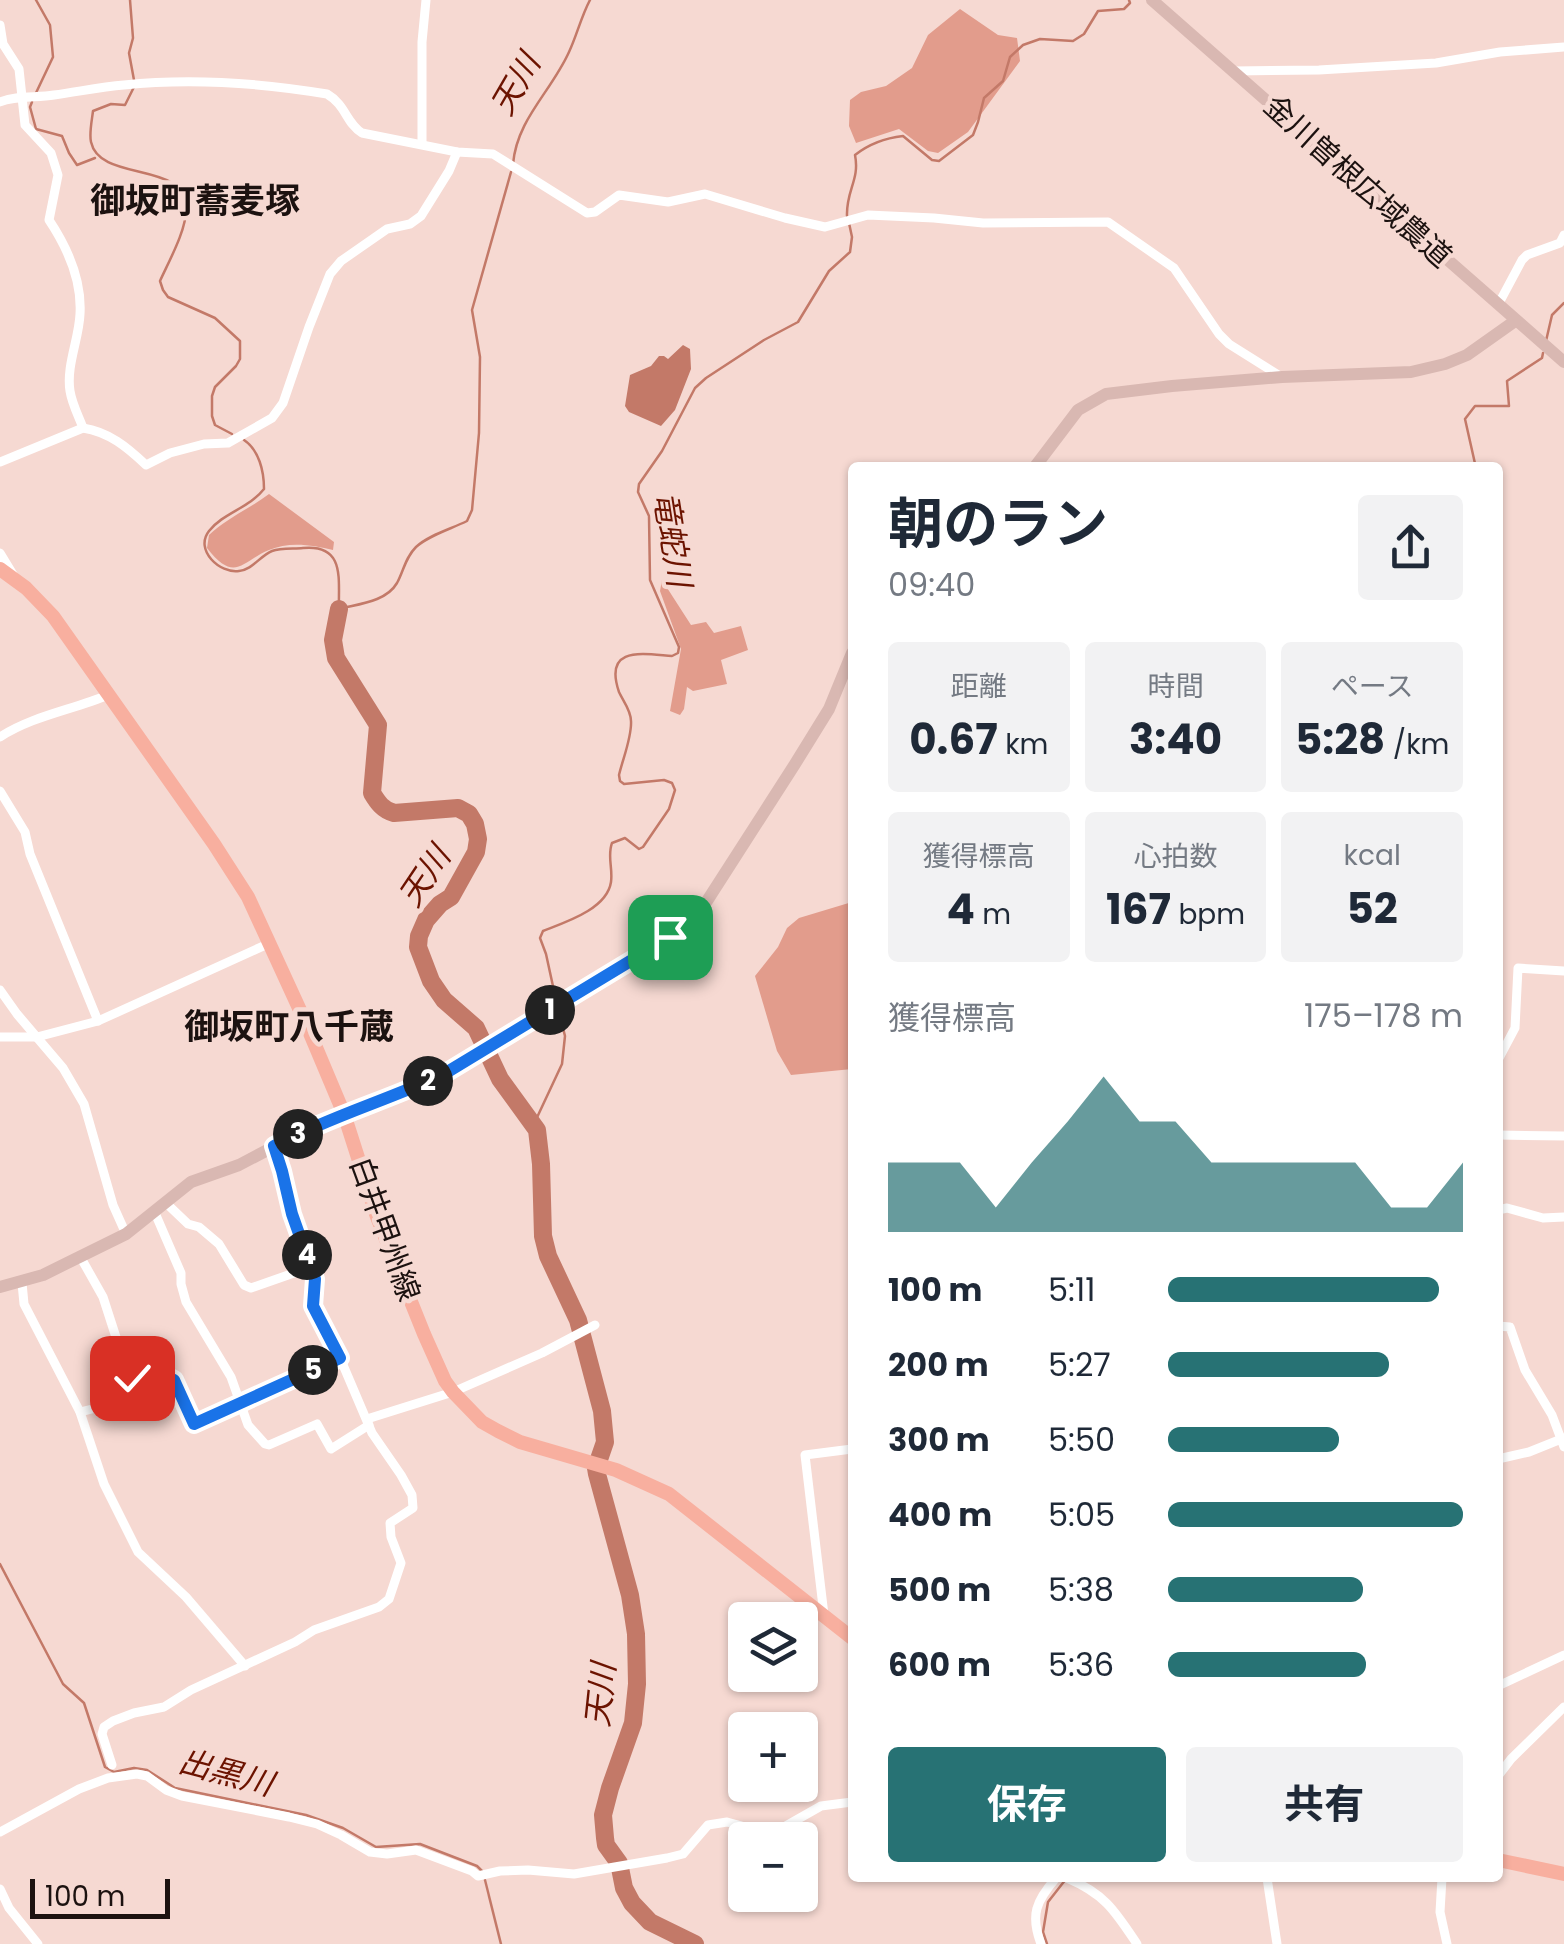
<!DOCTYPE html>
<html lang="ja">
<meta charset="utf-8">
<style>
:root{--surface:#fff;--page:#f2f2f3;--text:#1f2937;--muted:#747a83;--accent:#277274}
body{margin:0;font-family:Poppins,"Noto Sans JP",sans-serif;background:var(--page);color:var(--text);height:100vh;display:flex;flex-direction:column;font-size:38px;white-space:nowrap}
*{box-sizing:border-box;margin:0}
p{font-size:32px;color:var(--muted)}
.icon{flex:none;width:55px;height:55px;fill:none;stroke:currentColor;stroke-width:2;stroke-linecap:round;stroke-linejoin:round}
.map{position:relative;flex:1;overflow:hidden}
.sheet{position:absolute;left:848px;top:462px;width:655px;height:1420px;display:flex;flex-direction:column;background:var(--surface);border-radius:10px;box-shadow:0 2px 8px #0004}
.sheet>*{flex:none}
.fabs{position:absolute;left:728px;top:1602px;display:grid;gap:20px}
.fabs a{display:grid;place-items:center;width:90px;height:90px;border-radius:10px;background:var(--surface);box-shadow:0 2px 8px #0004;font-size:50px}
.scale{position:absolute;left:30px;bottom:25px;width:140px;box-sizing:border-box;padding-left:10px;border:5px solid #1c1210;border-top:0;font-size:28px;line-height:35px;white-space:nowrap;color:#1c1210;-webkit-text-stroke:8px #f6d9d2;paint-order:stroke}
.pin{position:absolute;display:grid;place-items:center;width:85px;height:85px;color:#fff;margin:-42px;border-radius:20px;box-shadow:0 5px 15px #0006}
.km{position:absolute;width:50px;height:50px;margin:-25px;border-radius:50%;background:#222;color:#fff;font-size:28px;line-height:50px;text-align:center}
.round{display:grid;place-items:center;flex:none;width:105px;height:105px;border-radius:10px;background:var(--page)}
.summary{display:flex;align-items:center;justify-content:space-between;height:170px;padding:0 40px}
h1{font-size:55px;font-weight:700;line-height:75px}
.metrics{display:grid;grid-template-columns:repeat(3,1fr);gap:15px;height:170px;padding:10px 40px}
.metrics div{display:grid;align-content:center;border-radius:10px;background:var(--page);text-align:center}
.metrics b{font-size:42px;font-weight:700}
.metrics small{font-size:28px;font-weight:400}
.metrics p{font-size:28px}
.chart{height:280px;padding:20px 40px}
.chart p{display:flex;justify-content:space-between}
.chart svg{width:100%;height:180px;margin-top:10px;fill:var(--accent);opacity:.7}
.action{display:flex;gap:20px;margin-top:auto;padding:20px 40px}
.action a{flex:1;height:115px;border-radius:10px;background:var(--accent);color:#fff;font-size:40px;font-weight:700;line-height:115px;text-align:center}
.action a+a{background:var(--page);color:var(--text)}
ul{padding:0 40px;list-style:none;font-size:32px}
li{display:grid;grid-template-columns:160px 120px 1fr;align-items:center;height:75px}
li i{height:25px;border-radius:12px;background:var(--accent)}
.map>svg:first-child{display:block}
.green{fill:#e29c8c}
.water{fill:#c37968}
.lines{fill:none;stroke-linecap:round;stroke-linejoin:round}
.stream{stroke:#c37968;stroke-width:2.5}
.river{stroke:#c37968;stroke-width:18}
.street{stroke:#fff;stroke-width:9}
.secondary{stroke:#d9b8b2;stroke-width:12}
.primary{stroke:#f8af9f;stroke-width:14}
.route-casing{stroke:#fff;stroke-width:20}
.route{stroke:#1a73e8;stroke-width:12}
.labels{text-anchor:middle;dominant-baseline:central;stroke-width:9;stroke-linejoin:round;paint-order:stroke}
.street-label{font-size:30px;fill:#1c1210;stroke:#f6d9d2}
.water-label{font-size:32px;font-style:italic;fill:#6c1300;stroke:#f6d9d2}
.quarter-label{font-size:35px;font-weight:bold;fill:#1c1210;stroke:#f6d9d2}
</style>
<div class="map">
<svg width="1564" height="1944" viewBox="0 0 1564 1944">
<rect width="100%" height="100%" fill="#f6d9d2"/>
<g class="green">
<path d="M960 9 998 35 1017 38 1020 61 968 132 938 153 928 151 899 129 856 143 849 126 850 100 861 92 886 86 912 68 928 35Z"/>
<path d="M269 494 334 542 333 550C313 545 289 541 269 550 242 561 235 584 207 548L209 535C227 518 249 509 269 494Z"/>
<path d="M662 580 691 625 706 622 714 633 741 626 748 650 721 660 727 684 693 691 687 687 684 709 680 715 670 711 681 649 660 591Z"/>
<path d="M852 902V1069L791 1075 777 1051 755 976 778 947 787 928 799 918Z"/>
</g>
<path class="water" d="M683 345 690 349 691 369 675 410 661 426 629 412 625 406 630 375 651 366 659 356H664L668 359Z"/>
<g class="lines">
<g class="stream">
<path d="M130 0 133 38 129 53 134 80"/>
<path d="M134 87 125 105 111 104 93 111C92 120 89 133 91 142 100 183 186 160 186 208 187 229 169 261 160 281L163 290 168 297 215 318 240 341V359L236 366 215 387 212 396V416L215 425 232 434"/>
<path d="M35 95 53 57 50 25 36 0"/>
<path d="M32 102 30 107 36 129 62 136 69 153 77 165 95 158"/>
<path d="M513 164C517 119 551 92 569 52 577 35 581 17 590 0"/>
<path d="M847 216C846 190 860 180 855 155 869 144 885 138 903 136L932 160 939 161 973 135 978 122 984 98 1003 81 1010 57 1023 45 1040 39 1073 41 1084 34 1098 11 1124 9 1130 3 1129 0"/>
<path d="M1546 341 1552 315 1564 303"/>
<path d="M244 440C259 450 264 471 264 489 249 508 223 513 209 531 194 550 220 574 239 571 252 570 260 556 272 551 281 548 294 549 303 548 346 544 338 580 339 609 358 604 386 602 397 583 404 570 405 558 416 547 429 535 451 529 467 521L472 510 479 433 480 357 472 310 511 172"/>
<path d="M1476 468 1465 419 1475 406H1509L1507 381 1542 358 1543 353"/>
<path d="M556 1000 546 954 540 938 543 931C566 922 607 909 611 882 613 868 607 856 612 843L625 838 639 849 643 847 669 809 675 790 672 783 664 780 624 784 620 781 619 775C623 758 632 737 631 721 631 710 623 701 619 692 603 645 644 654 672 656L678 653 679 647 650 580 649 516 638 492 639 484 662 451 695 388 706 378 764 340 798 322 829 271 850 252 852 237 849 223"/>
<path d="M533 1126 562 1064 565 1036 559 1012"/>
<path d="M0 1564 63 1684 84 1703 105 1767 114 1772 134 1768 147 1770 175 1788 306 1815 343 1828 376 1847 420 1844 477 1866 483 1872"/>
<path d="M485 1880 501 1944"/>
<path d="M1047 1944 1043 1932 1048 1902 1066 1879"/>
</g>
<path class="river" d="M339 609 333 640 336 658 378 725 372 793C378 803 383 810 394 813L458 808 469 814 475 824 478 839 476 852 451 897 440 904 426 920 419 936 418 947 431 981 444 1000 476 1028 500 1079 537 1130 541 1164 543 1236 548 1256 578 1320 602 1411 605 1442 596 1468 597 1474 630 1595 636 1634 637 1684 633 1723 610 1788 603 1815 605 1838 606 1845 619 1863 624 1888 632 1903 650 1922 695 1944"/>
<g class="street">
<path d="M0 25 3 44 19 69 25 125 51 153 58 175 49 220C67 247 82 280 80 314 79 339 66 366 70 391 72 404 79 417 83 428"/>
<path d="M1234 71 1319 70 1436 63 1500 52 1564 47"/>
<path d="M0 102C16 95 37 98 54 95 77 92 100 87 124 85 191 78 261 83 327 94 346 105 346 123 362 133L457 152 493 154 587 213 595 212 619 195 668 202 705 194 785 218 825 227 868 215 934 218 983 223 1108 222 1174 268 1219 334 1229 344 1280 376"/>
<path d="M422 144V42L426 0"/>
<path d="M1498 305 1522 260 1527 255 1560 243 1564 235"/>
<path d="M0 462 83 428C109 432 127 447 146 465L170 453 204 444 228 443 272 418 283 403 309 327 330 274 341 261 387 229 410 224 421 216 449 171 457 152"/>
<path d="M0 553 14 576"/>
<path d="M0 737C32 716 72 710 108 695"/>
<path d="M0 791 25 832 30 854 98 1021"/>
<path d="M0 990 17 1014 63 1068 84 1104 113 1205 126 1234"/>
<path d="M0 1037H37L98 1021 270 943"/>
<path d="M1498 1060 1515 1028 1518 968 1564 971"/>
<path d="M1498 1135 1564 1136"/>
<path d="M166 1203 188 1224 199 1227 219 1244 244 1285 251 1288 311 1267"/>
<path d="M1498 1210 1507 1208 1543 1218 1564 1217"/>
<path d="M155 1213 181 1273V1284L186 1302 231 1377 248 1425 265 1444 269 1445 317 1424 331 1449 369 1425"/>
<path d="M81 1258 103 1297 124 1362 141 1391"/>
<path d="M22 1283 24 1304 80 1412 104 1484 138 1552 186 1597 245 1666"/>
<path d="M1498 1326 1510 1327 1525 1370 1552 1415 1564 1447"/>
<path d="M240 1402 340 1358"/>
<path d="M80 1412 120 1402 169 1378 174 1380 193 1424 241 1403"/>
<path d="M367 1419 453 1392 542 1353 595 1325"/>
<path d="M1498 1459 1529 1452 1564 1438"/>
<path d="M824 1615 805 1455 852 1449"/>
<path d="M1498 1686 1564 1655"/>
<path d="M112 1765 102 1734 104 1727 113 1721 134 1713 164 1707 191 1690 295 1642 314 1630 379 1607 389 1599 401 1563 391 1537 390 1523 413 1508 412 1495 401 1475 372 1433 332 1339 321 1325 313 1306 315 1279 292 1215 282 1171 274 1146"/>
<path d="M1498 1776 1511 1759 1564 1707"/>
<path d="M0 1832 79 1789 108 1778 137 1774 147 1776 166 1790 182 1796 289 1817 317 1824 341 1835 370 1852 387 1854 416 1850 472 1871 478 1876 500 1871 528 1870 574 1874 667 1858 683 1854 708 1825 727 1822 760 1831 784 1827 821 1806 852 1802"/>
<path d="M1067 1878C1105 1894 1115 1911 1137 1944"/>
<path d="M1267 1878 1277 1944"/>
<path d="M1442 1878 1440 1912 1447 1944"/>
<path d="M0 1889 9 1908 38 1944"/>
<path d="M1041 1944C1030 1915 1036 1901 1056 1878"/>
</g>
<g class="secondary">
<path d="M1152 0 1564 362"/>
<path d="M1034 468 1078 410 1106 394 1172 386 1282 377 1411 372 1445 364 1467 355 1515 321"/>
<path d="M0 1287 43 1275 126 1234 191 1182 239 1165 319 1123 404 1092 444 1074 652 949 685 924 707 901 795 764 829 709 852 653"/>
</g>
<g class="primary">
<path d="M0 569 26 588 53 616 214 844 248 897 304 1019 344 1114 377 1217 424 1334 445 1381 453 1392 482 1422 498 1431 520 1442 616 1470 669 1494 852 1638"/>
<path d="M1498 1860 1564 1874"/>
</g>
</g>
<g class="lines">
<g class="route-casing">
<path id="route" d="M132 1378 141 1391 170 1378 174 1380 194 1424 340 1358 313 1306 315 1279 292 1214 282 1171 274 1146C329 1117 388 1100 444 1074L670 937"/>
</g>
<use href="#route" class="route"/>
</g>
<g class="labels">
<g class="street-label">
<text transform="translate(1358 181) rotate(42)">金川曽根広域農道</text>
<text transform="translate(385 1229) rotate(70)">白井甲州線</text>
</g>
<g class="water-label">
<text transform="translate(515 84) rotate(-60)">天川</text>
<text transform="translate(673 539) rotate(81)">竜蛇川</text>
<text transform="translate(424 876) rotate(-56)">天川</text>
<text transform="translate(600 1695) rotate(-84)">天川</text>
<text transform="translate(226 1772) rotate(15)">出黒川</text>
</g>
<g class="quarter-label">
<text x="195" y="200">御坂町蕎麦塚</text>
<text x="289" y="1026">御坂町八千蔵</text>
</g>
</g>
</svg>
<div class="fabs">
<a><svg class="icon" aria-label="layers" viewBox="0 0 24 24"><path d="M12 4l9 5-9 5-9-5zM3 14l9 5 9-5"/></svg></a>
<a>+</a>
<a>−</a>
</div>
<div class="scale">100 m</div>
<div class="pin" style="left:670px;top:937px;background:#1e9e55"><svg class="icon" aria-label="arrive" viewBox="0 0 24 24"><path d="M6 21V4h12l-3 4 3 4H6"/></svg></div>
<div class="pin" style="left:132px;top:1378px;background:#d93025"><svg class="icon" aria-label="check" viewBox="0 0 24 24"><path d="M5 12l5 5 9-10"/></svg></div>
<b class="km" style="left:550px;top:1010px">1</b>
<b class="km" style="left:428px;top:1081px">2</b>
<b class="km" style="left:298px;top:1134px">3</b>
<b class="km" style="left:307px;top:1255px">4</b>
<b class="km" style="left:313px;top:1370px">5</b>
<section class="sheet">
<div class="summary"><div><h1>朝のラン</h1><p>09:40</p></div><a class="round"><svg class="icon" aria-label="share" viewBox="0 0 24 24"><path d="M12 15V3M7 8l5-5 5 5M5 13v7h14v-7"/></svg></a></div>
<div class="metrics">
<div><p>距離</p><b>0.67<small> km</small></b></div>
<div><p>時間</p><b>3:40</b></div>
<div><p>ペース</p><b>5:28<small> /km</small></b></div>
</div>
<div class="metrics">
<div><p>獲得標高</p><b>4<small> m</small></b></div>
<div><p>心拍数</p><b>167<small> bpm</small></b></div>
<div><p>kcal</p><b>52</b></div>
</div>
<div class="chart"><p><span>獲得標高</span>175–178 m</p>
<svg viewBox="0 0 160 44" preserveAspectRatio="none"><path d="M0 44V27L10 27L20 27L30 38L40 27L50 17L60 6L70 17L80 17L90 27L100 27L110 27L120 27L130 27L140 38L150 38L160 27V44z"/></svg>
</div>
<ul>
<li><b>100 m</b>5:11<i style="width:92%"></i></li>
<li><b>200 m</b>5:27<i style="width:75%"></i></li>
<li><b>300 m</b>5:50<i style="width:58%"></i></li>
<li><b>400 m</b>5:05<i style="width:100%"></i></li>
<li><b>500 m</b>5:38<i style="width:66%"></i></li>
<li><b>600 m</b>5:36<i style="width:67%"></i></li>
</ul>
<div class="action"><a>保存</a><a>共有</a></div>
</section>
</div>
